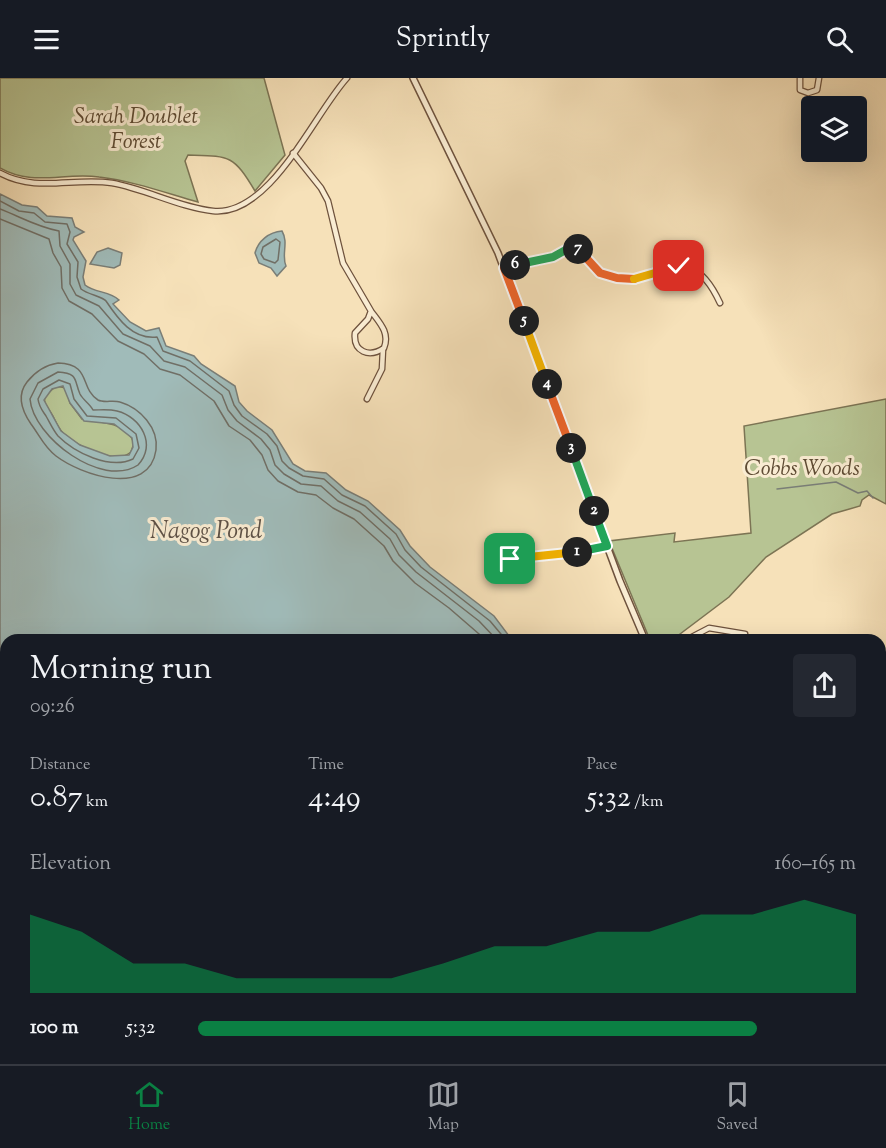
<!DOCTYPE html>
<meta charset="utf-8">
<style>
:root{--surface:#171b24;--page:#242831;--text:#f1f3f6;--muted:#9ea1a6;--line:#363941;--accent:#0b8043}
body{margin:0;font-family:"Sorts Mill Goudy",serif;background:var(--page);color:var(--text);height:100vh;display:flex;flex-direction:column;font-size:22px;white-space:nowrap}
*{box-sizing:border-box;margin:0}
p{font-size:20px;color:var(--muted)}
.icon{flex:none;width:33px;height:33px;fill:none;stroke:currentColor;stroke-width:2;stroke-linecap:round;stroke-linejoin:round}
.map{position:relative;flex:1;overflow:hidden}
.drawer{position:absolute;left:0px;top:556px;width:886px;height:430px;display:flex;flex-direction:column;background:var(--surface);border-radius:18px 18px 0 0;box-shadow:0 6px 24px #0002}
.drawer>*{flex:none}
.buttons{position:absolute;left:801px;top:18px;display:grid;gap:12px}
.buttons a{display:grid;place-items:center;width:66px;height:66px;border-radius:6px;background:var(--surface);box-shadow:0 6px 24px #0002;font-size:30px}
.pin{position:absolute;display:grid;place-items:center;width:51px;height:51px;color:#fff;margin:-26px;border-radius:12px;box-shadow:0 3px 9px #0006}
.km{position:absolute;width:30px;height:30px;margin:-15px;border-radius:50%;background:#222;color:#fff;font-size:16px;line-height:30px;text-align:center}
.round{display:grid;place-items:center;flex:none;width:63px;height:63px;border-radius:6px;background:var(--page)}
.headline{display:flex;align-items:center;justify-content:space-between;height:102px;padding:0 30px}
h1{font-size:33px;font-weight:600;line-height:45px}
.figures{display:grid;grid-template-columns:repeat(3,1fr);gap:9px;height:102px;padding:6px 30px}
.figures div{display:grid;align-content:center}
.figures b{font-size:30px;font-weight:600}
.figures small{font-size:16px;font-weight:400}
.figures p{font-size:16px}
.chart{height:168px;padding:12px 30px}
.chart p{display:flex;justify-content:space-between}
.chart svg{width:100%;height:108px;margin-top:6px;fill:var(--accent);opacity:.7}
ul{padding:0 30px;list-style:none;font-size:20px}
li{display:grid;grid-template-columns:96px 72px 1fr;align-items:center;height:45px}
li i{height:15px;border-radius:8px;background:var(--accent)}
header{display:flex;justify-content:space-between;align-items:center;height:78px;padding:0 30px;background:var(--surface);font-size:27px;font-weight:600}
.menu{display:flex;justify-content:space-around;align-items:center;height:84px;border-top:2px solid var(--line);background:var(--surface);font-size:16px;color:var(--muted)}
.menu a{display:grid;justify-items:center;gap:3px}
.menu .on{color:var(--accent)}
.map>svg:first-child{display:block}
.green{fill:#b7c493;stroke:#7c7454;stroke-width:1.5}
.water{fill:#a0bbb9;stroke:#7a7e77;stroke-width:1.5;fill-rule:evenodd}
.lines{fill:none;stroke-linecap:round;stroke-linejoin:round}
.shore{stroke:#706f66;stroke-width:1.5}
.stream{stroke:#7a7e77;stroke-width:1.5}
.minor-casing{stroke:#6e523d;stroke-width:7}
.tertiary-casing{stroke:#6e523d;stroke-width:8}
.minor{stroke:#f9ecd2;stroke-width:4.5}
.tertiary{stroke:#f9ecd2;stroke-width:5}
.split-1-casing{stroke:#fff;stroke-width:12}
.split-2-casing{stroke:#fff;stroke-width:12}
.split-3-casing{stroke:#fff;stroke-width:12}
.split-4-casing{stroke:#fff;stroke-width:12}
.split-5-casing{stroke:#fff;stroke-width:12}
.split-6-casing{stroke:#fff;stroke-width:12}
.split-7-casing{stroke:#fff;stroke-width:12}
.split-8-casing{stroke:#fff;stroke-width:12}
.split-9-casing{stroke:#fff;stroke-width:12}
.split-1{stroke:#f5b400;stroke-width:8}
.split-2{stroke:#22a559;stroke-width:8}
.split-3{stroke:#22a559;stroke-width:8}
.split-4{stroke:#f0652b;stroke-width:8}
.split-5{stroke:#f5b400;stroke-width:8}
.split-6{stroke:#f0652b;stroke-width:8}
.split-7{stroke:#22a559;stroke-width:8}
.split-8{stroke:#f0652b;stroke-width:8}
.split-9{stroke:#f5b400;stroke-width:8}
.labels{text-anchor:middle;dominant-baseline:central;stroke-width:6;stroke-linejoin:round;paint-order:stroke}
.park-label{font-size:22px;font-style:italic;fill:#5e4b34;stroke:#f9ecd2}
.water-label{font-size:24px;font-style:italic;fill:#5d5146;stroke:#f9ecd2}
</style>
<header><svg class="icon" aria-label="menu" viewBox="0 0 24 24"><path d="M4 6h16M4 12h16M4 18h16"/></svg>Sprintly<svg class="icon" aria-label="search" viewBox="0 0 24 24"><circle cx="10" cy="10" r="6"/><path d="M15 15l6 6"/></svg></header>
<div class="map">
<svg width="886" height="986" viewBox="0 0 886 986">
<rect width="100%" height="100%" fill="#f6e1b9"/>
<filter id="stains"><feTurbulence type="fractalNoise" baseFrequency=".00333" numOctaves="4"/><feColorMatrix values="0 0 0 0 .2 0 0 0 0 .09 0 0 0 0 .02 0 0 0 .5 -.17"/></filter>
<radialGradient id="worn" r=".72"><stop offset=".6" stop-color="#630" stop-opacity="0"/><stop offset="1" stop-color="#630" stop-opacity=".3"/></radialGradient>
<g class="green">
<path d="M0 0H264L285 77 255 113C233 76 229 78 188 77L185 83 198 124C166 115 133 103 99 99 64 94 33 109 0 90Z"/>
<path d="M56 308 66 310 70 325 82 341C100 345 126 343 134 365L131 374C115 388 76 367 63 355 57 349 55 341 51 335 47 328 43 326 45 318Z"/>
<path d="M886 321V426L869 417 862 422 860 428 832 436 766 479 729 519 672 562H650L609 463 675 455 674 464 751 455 744 348Z"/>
</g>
<g class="water">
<path d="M0 116 22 127 37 129 47 138 72 140 75 149 84 154 74 159 73 162 86 183 83 199 85 207C95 215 110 213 119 222L113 226 130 244 146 253 159 250 166 268 194 278 201 286 235 308 239 324 247 333 272 352 293 386 305 393 326 395 346 412 368 423 400 452 410 468 430 489 494 538 512 562H6V900L0 904ZM63 308 70 325 84 343 114 346 132 360 133 369 129 377 110 378 80 367 61 353 44 322 52 311Z"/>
<path d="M282 153C289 165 281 177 286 188L277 198 271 190 259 185 255 175C258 163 269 154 282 153Z"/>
<path d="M108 170 122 175 120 187 114 190 90 186 97 174Z"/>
<path d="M262 981H654L656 986H266Z"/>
</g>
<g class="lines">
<g class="shore">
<path d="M0 123 19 133 34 135 45 144 67 146 70 154 67 166 78 184 77 199 81 211C87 216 103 219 106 223 118 241 133 262 157 259L163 273 190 283 229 313 234 327 242 338 267 356 277 368 282 383 289 390 303 398 324 401 342 417 365 428 396 456 405 472 421 489 490 543 506 562"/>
<path d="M0 131C21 139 37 149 59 153L60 168 70 186V206L76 217 99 228 123 256 150 268 164 283 185 289 222 317 228 332 237 343 261 361 270 372 275 387 284 396 301 406 321 408 338 423 360 434 390 461 399 477 416 494 479 543 497 562"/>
<path d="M0 141 49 161 53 175 61 189 62 210 69 223 92 236 118 263 144 276 160 291 180 297 214 323 229 348 250 362 262 377 268 392 278 403 298 414 316 417 333 430 354 441 384 468 393 483 415 505 449 530 486 562"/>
<path d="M276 161 280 164 278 182 275 185 264 181 261 176 263 169Z"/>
<path d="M58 285C92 286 79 310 98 322 103 325 114 322 120 324 140 330 159 350 156 372 149 420 81 397 56 378 44 369 40 358 31 346 22 333 16 318 27 304 35 294 45 287 58 285Z"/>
<path d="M58 294C79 295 74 303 80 316 83 322 90 326 93 332 101 332 109 331 117 333 141 339 157 367 138 387 102 411 33 359 30 321L38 305Z"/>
<path d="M59 302 70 306 74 321 87 338 116 340 136 356 139 370 133 381C110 392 75 375 58 358 53 352 50 345 46 338 42 332 39 329 38 321L43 311Z"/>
</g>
<path class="stream" d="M777 411 836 404 858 415 867 413 873 420"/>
<g class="minor-casing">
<g id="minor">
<path d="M800 0V12L808 15 817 12 819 0"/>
<path d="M293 75 321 110 328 123 343 185 371 233 368 241 355 255C353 274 369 280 384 270 390 255 380 245 371 233"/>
<path d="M0 95C37 115 73 99 112 105 146 111 178 129 213 133 270 139 314 36 347 0"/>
<path d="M504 190C520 186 539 186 554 179 561 176 566 168 574 169 588 172 592 193 609 198 659 213 687 154 720 225"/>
<path d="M367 321 382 291 383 271"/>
<path d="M502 479 519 481 607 468"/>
<path d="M686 562 709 550 745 556"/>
<path d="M880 969 886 964"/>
<path d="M861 986 867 981"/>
</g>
</g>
<g class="tertiary-casing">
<g id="tertiary">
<path d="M413 0 498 175 620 503 645 562"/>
<path d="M666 986 667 981"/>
</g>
</g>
<use href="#minor" class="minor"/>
<use href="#tertiary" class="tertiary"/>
</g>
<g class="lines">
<g class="split-1-casing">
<path id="split-1" d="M510 481 577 474"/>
</g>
<g class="split-2-casing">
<path id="split-2" d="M577 474 607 468 594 433"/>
</g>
<g class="split-3-casing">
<path id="split-3" d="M571 370 594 433"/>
</g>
<g class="split-4-casing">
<path id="split-4" d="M547 306 571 370"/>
</g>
<g class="split-5-casing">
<path id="split-5" d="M524 243 547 306"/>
</g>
<g class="split-6-casing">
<path id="split-6" d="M515 187 504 190 524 243"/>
</g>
<g class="split-7-casing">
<path id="split-7" d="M515 187 553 179 571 169 578 171"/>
</g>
<g class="split-8-casing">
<path id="split-8" d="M578 171 600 195 617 200 634 201"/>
</g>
<g class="split-9-casing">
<path id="split-9" d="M634 201 679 188"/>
</g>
<use href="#split-1" class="split-1"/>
<use href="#split-2" class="split-2"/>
<use href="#split-3" class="split-3"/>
<use href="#split-4" class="split-4"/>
<use href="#split-5" class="split-5"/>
<use href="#split-6" class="split-6"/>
<use href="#split-7" class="split-7"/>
<use href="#split-8" class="split-8"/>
<use href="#split-9" class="split-9"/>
</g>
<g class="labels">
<g class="park-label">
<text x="136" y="40">Sarah Doublet<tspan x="136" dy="25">Forest</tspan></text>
<text x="802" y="392">Cobbs Woods</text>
</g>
<g class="water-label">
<text x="206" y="454">Nagog Pond</text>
</g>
</g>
<rect width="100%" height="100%" filter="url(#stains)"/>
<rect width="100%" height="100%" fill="url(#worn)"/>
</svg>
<div class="buttons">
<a><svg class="icon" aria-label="layers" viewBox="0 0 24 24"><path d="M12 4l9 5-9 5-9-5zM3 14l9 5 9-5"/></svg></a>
</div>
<div class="pin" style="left:510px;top:481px;background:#1e9e55"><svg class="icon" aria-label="arrive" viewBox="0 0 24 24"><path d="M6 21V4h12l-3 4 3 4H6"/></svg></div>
<div class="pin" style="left:679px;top:188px;background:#d93025"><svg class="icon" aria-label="check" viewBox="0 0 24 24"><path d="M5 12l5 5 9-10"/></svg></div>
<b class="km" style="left:577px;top:474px">1</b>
<b class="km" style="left:594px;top:433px">2</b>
<b class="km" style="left:571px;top:370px">3</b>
<b class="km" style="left:547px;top:306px">4</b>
<b class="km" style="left:524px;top:243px">5</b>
<b class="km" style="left:515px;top:187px">6</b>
<b class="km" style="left:578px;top:171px">7</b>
<section class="drawer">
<div class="headline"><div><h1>Morning run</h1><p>09:26</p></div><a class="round"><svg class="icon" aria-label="share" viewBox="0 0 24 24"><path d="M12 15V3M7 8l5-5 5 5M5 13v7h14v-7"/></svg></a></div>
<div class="figures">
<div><p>Distance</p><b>0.87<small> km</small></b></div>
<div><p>Time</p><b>4:49</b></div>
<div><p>Pace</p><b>5:32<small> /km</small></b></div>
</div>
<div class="chart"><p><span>Elevation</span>160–165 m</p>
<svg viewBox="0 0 160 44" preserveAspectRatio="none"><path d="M0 44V12L10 19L20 32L30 32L40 38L50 38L60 38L70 38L80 32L90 25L100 25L110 19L120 19L130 12L140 12L150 6L160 12V44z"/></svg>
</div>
<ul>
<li><b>100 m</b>5:32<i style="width:85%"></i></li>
</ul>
</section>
</div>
<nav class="menu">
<a class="on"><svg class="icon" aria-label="home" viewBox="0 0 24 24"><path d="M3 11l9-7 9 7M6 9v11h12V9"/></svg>Home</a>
<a><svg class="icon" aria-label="map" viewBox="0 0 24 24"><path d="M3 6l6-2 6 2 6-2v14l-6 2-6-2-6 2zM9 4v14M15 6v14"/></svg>Map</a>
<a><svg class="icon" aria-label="saved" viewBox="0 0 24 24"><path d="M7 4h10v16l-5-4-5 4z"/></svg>Saved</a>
</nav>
